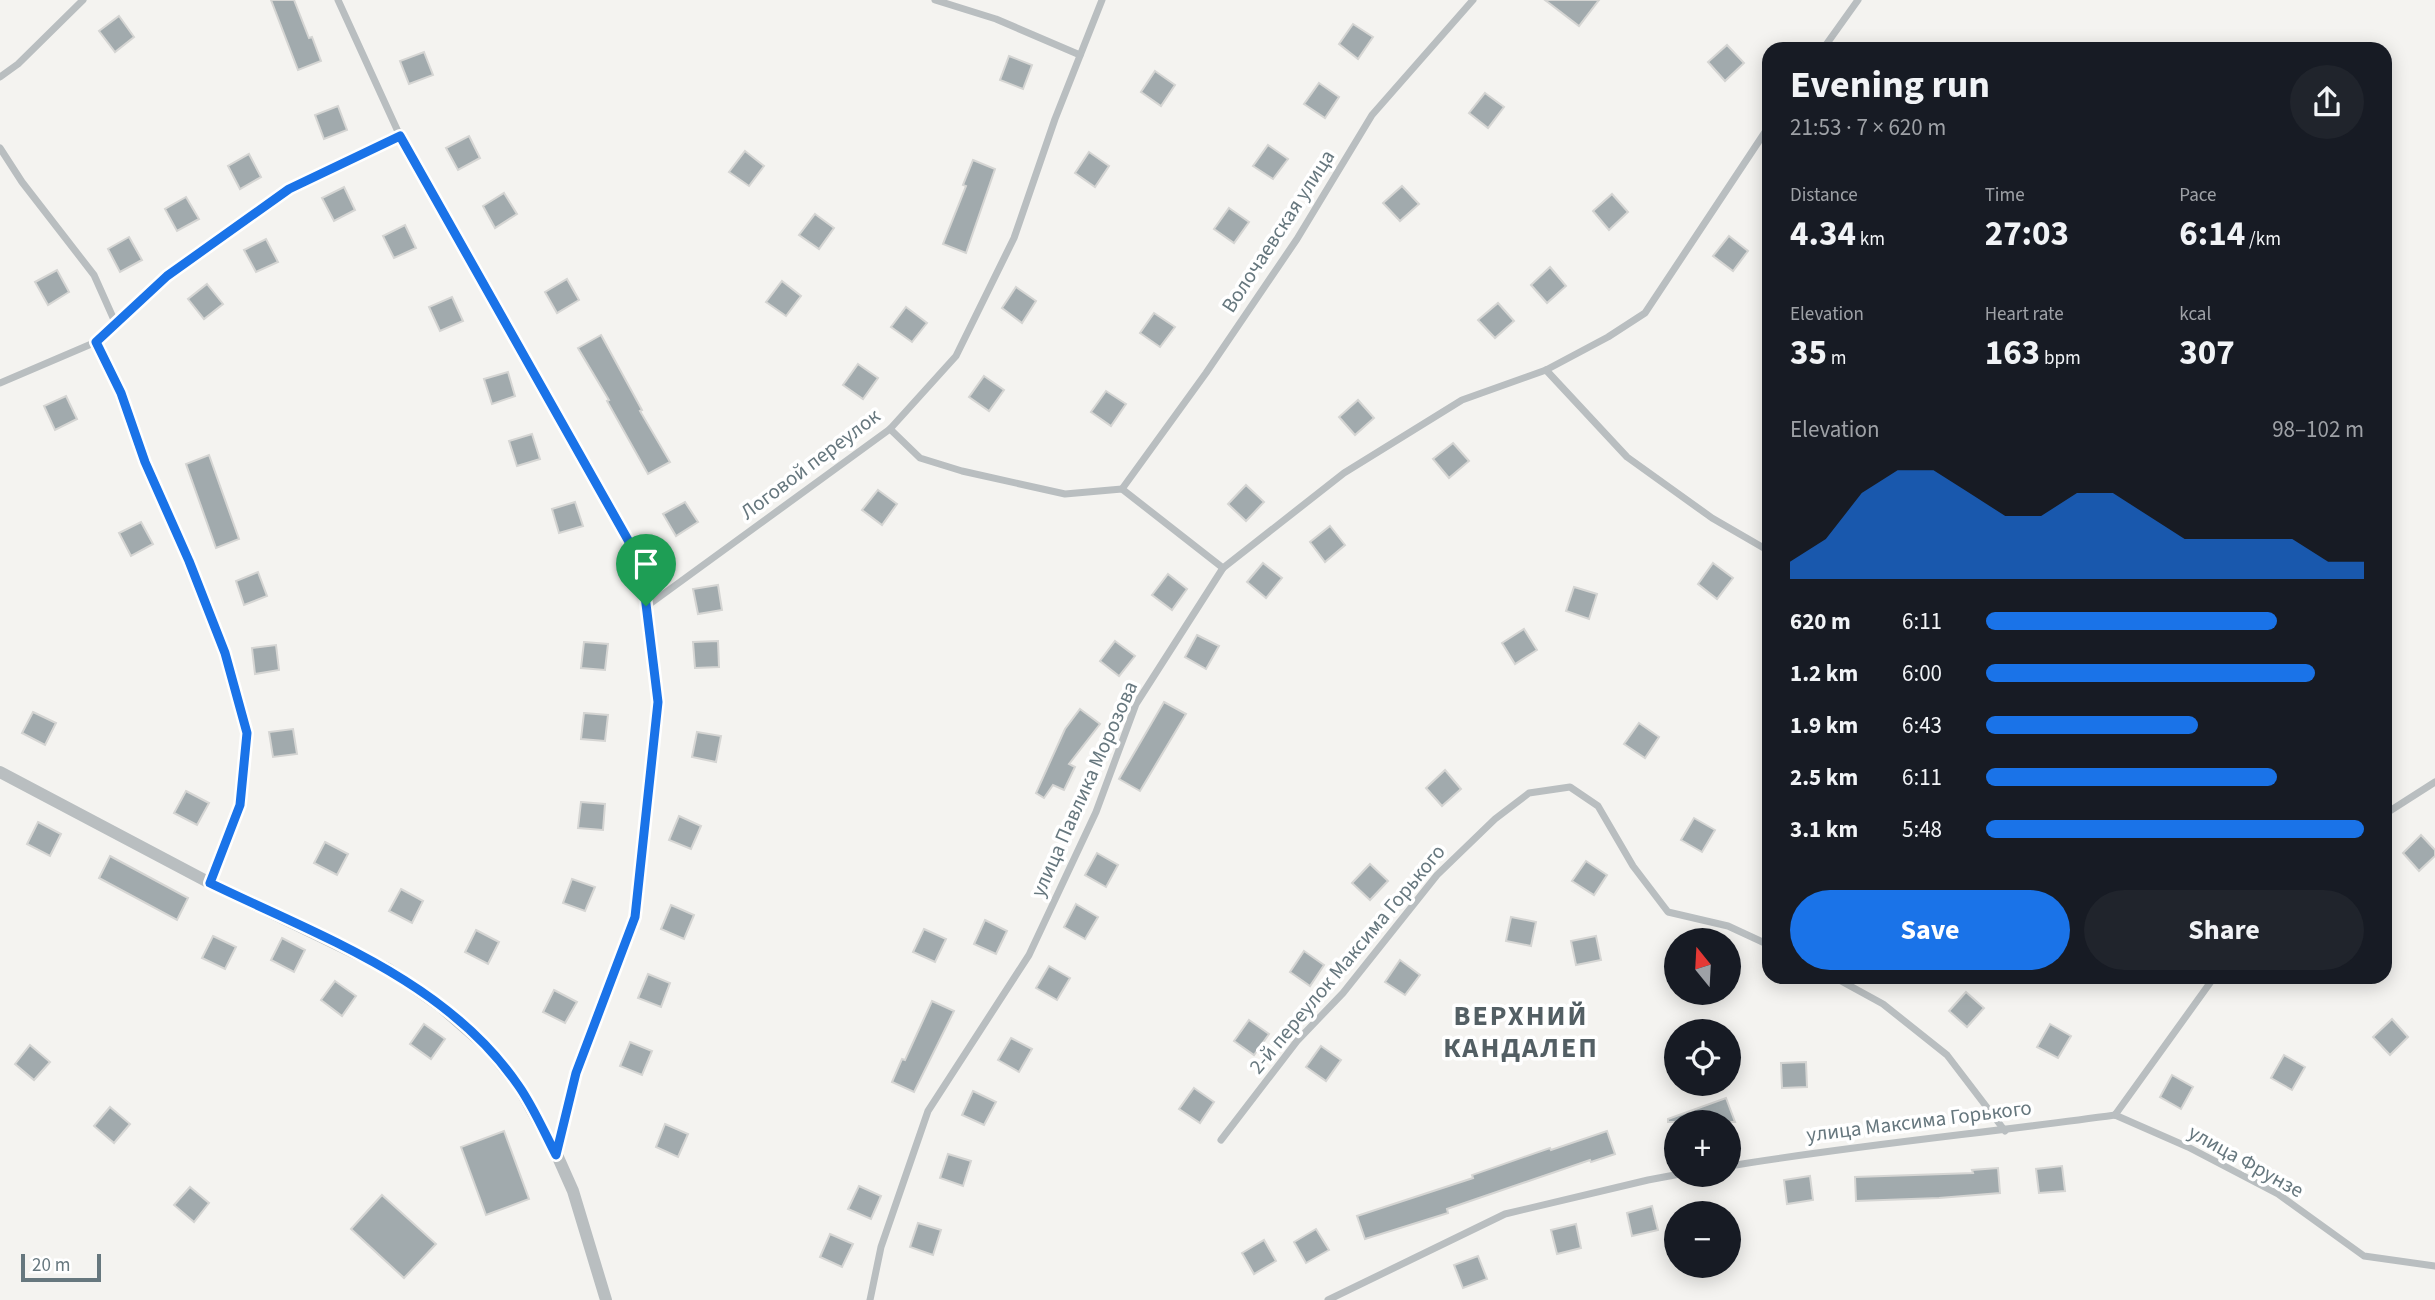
<!DOCTYPE html>
<meta charset="utf-8">
<style>
:root{--surface:#171b24;--page:#20242c;--text:#f1f3f6;--muted:#9ea1a6;--accent:#1a73e8}
body{margin:0;font-family:"Source Sans 3",sans-serif;background:var(--page);color:var(--text);height:100vh;display:flex;flex-direction:column;font-size:26px;white-space:nowrap}
*{box-sizing:border-box;margin:0}
p{font-size:23px;color:var(--muted)}
.icon{flex:none;width:38px;height:38px;fill:none;stroke:currentColor;stroke-width:2;stroke-linecap:round;stroke-linejoin:round}
.map{position:relative;flex:1;overflow:hidden}
.drawer{position:absolute;left:1762px;top:42px;width:630px;height:942px;display:flex;flex-direction:column;background:var(--surface);border-radius:21px;box-shadow:0 4px 18px #0003}
.drawer>*{flex:none}
.needle{width:46px;rotate:342deg}
.controls{position:absolute;left:1664px;top:928px;display:grid;gap:14px}
.controls a{display:grid;place-items:center;width:77px;height:77px;border-radius:50%;background:var(--surface);box-shadow:0 4px 18px #0003;font-size:35px}
.scale{position:absolute;left:21px;bottom:18px;width:80px;box-sizing:border-box;padding-left:7px;border:4px solid #66777e;border-top:0;font-size:19px;line-height:24px;white-space:nowrap;color:#66777e;-webkit-text-stroke:5px #fff;paint-order:stroke}
.pin{position:absolute;display:grid;place-items:center;width:60px;height:60px;color:#fff;margin:-72px -30px;border-radius:50% 50% 50% 0;rotate:-45deg;box-shadow:0 0 7px #0007}
.pin .icon{rotate:45deg}
.round{display:grid;place-items:center;flex:none;width:74px;height:74px;border-radius:37px;background:var(--page)}
.headline{display:flex;align-items:center;justify-content:space-between;height:119px;padding:0 28px}
h1{font-size:38px;font-weight:700;line-height:52px}
.metrics{display:grid;grid-template-columns:repeat(3,1fr);gap:10px;height:119px;padding:7px 28px}
.metrics div{display:grid;align-content:center}
.metrics b{font-size:35px;font-weight:700}
.metrics small{font-size:19px;font-weight:400}
.metrics p{font-size:19px}
.chart{height:196px;padding:14px 28px}
.chart p{display:flex;justify-content:space-between}
.chart svg{width:100%;height:126px;margin-top:7px;fill:var(--accent);opacity:.7}
.action{display:flex;gap:14px;margin-top:auto;padding:14px 28px}
.action a{flex:1;height:80px;border-radius:42px;background:var(--accent);color:#fff;font-size:28px;font-weight:700;line-height:80px;text-align:center}
.action a+a{background:var(--page);color:var(--text)}
ul{padding:0 28px;list-style:none;font-size:23px}
li{display:grid;grid-template-columns:112px 84px 1fr;align-items:center;height:52px}
li i{height:18px;border-radius:9px;background:var(--accent)}
.map>svg:first-child{display:block}
.building{fill:#a1aaad;stroke:#d5d5d3;stroke-width:2}
.lines{fill:none;stroke-linecap:round;stroke-linejoin:round}
.minor{stroke:#b9bec0;stroke-width:7}
.tertiary{stroke:#b9bec0;stroke-width:12}
.route-casing{stroke:#fff;stroke-width:14}
.route{stroke:#1a73e8;stroke-width:9}
.labels{text-anchor:middle;dominant-baseline:central;stroke-width:7;stroke-linejoin:round;paint-order:stroke}
.street-label{font-size:21px;fill:#66777e;stroke:#fff}
.district-label{font-size:28px;font-weight:bold;letter-spacing:2px;fill:#535f64;stroke:#fff}
</style>
<div class="map">
<svg width="2435" height="1300" viewBox="0 0 2435 1300">
<rect width="100%" height="100%" fill="#f4f3f0"/>
<g class="building">
<path d="M271 0H294L309 38 312 37 321 61 298 70Z"/>
<path d="M1545 0H1599L1579 26Z"/>
<path d="M119 16 134 37 115 52 99 31Z"/>
<path d="M1353 24 1373 37 1358 59 1339 44Z"/>
<path d="M1727 45 1744 63 1725 81 1708 62Z"/>
<path d="M424 52 433 75 409 84 400 61Z"/>
<path d="M1009 56 1032 65 1023 89 1000 80Z"/>
<path d="M1155 71 1175 85 1161 106 1141 92Z"/>
<path d="M1319 83 1339 97 1325 118 1304 104Z"/>
<path d="M1485 93 1504 107 1488 128 1469 113Z"/>
<path d="M338 106 347 130 324 139 315 115Z"/>
<path d="M469 136 480 158 458 170 446 148Z"/>
<path d="M1268 145 1288 159 1273 179 1253 166Z"/>
<path d="M745 151 764 166 749 186 729 172Z"/>
<path d="M1089 152 1109 166 1095 187 1075 173Z"/>
<path d="M249 154 261 177 240 189 228 166Z"/>
<path d="M973 160 995 169 966 253 943 244 966 186 963 185Z"/>
<path d="M1402 186 1419 204 1400 221 1383 203Z"/>
<path d="M344 187 355 210 334 221 322 198Z"/>
<path d="M504 193 517 214 495 228 483 206Z"/>
<path d="M1612 194 1628 212 1609 230 1593 211Z"/>
<path d="M186 197 199 219 177 231 165 209Z"/>
<path d="M1229 208 1249 222 1234 243 1214 229Z"/>
<path d="M815 214 834 228 819 249 799 235Z"/>
<path d="M405 225 416 248 394 258 383 236Z"/>
<path d="M1729 236 1748 251 1733 271 1713 256Z"/>
<path d="M129 237 142 260 120 272 108 249Z"/>
<path d="M266 239 278 262 256 272 244 250Z"/>
<path d="M1550 267 1566 286 1547 303 1531 285Z"/>
<path d="M57 270 69 292 48 305 35 282Z"/>
<path d="M567 279 579 300 557 313 545 292Z"/>
<path d="M782 281 801 296 786 316 766 302Z"/>
<path d="M207 284 223 304 204 319 188 299Z"/>
<path d="M1016 287 1036 301 1022 323 1002 308Z"/>
<path d="M452 297 463 321 440 331 429 307Z"/>
<path d="M1498 303 1514 321 1495 338 1478 320Z"/>
<path d="M906 307 927 323 912 342 891 327Z"/>
<path d="M1154 313 1175 327 1160 347 1140 333Z"/>
<path d="M601 335 642 410 640 411 670 462 648 474 607 401 609 400 578 348Z"/>
<path d="M858 364 878 378 863 399 843 385Z"/>
<path d="M508 372 515 396 492 404 484 379Z"/>
<path d="M984 376 1004 390 989 411 969 397Z"/>
<path d="M1106 391 1126 404 1111 426 1091 412Z"/>
<path d="M66 396 77 419 55 430 44 406Z"/>
<path d="M1358 400 1374 418 1355 435 1339 417Z"/>
<path d="M532 434 540 459 517 466 509 441Z"/>
<path d="M1453 443 1469 461 1449 478 1433 459Z"/>
<path d="M209 455 239 539 216 548 186 464Z"/>
<path d="M1246 485 1264 502 1246 521 1228 504Z"/>
<path d="M878 490 897 504 882 525 862 510Z"/>
<path d="M575 502 583 526 559 533 552 509Z"/>
<path d="M685 502 698 522 676 536 663 514Z"/>
<path d="M141 522 153 544 131 556 119 533Z"/>
<path d="M1330 526 1345 545 1325 562 1310 542Z"/>
<path d="M1263 563 1282 578 1266 598 1247 582Z"/>
<path d="M1713 563 1733 578 1717 599 1698 584Z"/>
<path d="M258 572 267 596 244 605 236 581Z"/>
<path d="M1168 574 1187 589 1172 610 1152 595Z"/>
<path d="M718 585 722 610 698 614 693 589Z"/>
<path d="M1574 587 1597 594 1589 619 1566 611Z"/>
<path d="M1524 629 1537 650 1515 664 1502 643Z"/>
<path d="M1197 635 1219 646 1206 669 1185 657Z"/>
<path d="M718 641 719 667 695 668 693 642Z"/>
<path d="M1115 641 1135 656 1119 676 1100 661Z"/>
<path d="M584 642 608 644 605 670 581 668Z"/>
<path d="M276 645 279 670 255 674 252 648Z"/>
<path d="M1164 702 1186 714 1140 791 1119 779Z"/>
<path d="M1080 709 1100 724 1069 764 1075 767 1064 790 1053 785 1044 798 1036 793 1065 729Z"/>
<path d="M33 712 56 723 45 745 22 733Z"/>
<path d="M584 713 608 715 605 741 581 739Z"/>
<path d="M1639 723 1659 737 1645 758 1624 744Z"/>
<path d="M293 729 297 754 273 757 269 732Z"/>
<path d="M697 732 721 736 716 762 692 757Z"/>
<path d="M1445 770 1461 789 1442 806 1426 788Z"/>
<path d="M186 791 209 803 197 825 174 813Z"/>
<path d="M581 802 605 804 603 830 578 828Z"/>
<path d="M679 816 701 826 691 849 669 840Z"/>
<path d="M1694 818 1715 830 1702 852 1681 840Z"/>
<path d="M38 822 61 834 50 856 27 844Z"/>
<path d="M2421 835 2435 850V856L2419 871 2403 853Z"/>
<path d="M325 842 348 854 337 875 314 863Z"/>
<path d="M1097 853 1118 865 1106 887 1085 875Z"/>
<path d="M110 856 188 898 177 920 99 878Z"/>
<path d="M1586 861 1607 875 1594 895 1572 881Z"/>
<path d="M1370 864 1388 881 1370 900 1352 883Z"/>
<path d="M572 879 595 887 585 911 563 903Z"/>
<path d="M401 889 423 901 412 923 389 911Z"/>
<path d="M1076 904 1098 917 1085 939 1064 927Z"/>
<path d="M671 905 694 915 684 939 661 929Z"/>
<path d="M1511 917 1536 922 1531 946 1506 941Z"/>
<path d="M985 920 1007 931 996 954 974 944Z"/>
<path d="M924 929 946 939 935 962 913 952Z"/>
<path d="M476 930 499 942 488 964 465 952Z"/>
<path d="M213 936 236 947 225 969 202 958Z"/>
<path d="M1596 936 1601 960 1576 965 1571 941Z"/>
<path d="M282 938 305 950 294 972 271 960Z"/>
<path d="M1304 951 1324 965 1310 986 1290 972Z"/>
<path d="M1400 960 1420 975 1405 995 1385 982Z"/>
<path d="M1049 966 1070 978 1057 1000 1036 988Z"/>
<path d="M648 974 670 983 661 1007 638 998Z"/>
<path d="M335 981 356 996 342 1016 321 1000Z"/>
<path d="M554 990 577 1002 565 1023 543 1012Z"/>
<path d="M1966 992 1984 1008 1967 1027 1949 1011Z"/>
<path d="M932 1001 954 1011 914 1092 892 1082 902 1059 905 1060Z"/>
<path d="M2392 1019 2408 1037 2390 1055 2373 1037Z"/>
<path d="M1249 1020 1269 1034 1254 1055 1234 1041Z"/>
<path d="M424 1024 445 1039 431 1059 410 1044Z"/>
<path d="M2050 1024 2071 1036 2058 1058 2037 1047Z"/>
<path d="M1011 1038 1032 1049 1019 1072 998 1060Z"/>
<path d="M630 1042 652 1051 642 1075 620 1066Z"/>
<path d="M30 1045 50 1062 34 1080 15 1064Z"/>
<path d="M1321 1046 1341 1060 1326 1081 1306 1067Z"/>
<path d="M2284 1055 2305 1067 2292 1090 2271 1078Z"/>
<path d="M1806 1062 1807 1087 1782 1088 1781 1063Z"/>
<path d="M2172 1075 2193 1087 2181 1109 2160 1097Z"/>
<path d="M1194 1088 1214 1102 1200 1123 1179 1109Z"/>
<path d="M973 1091 996 1102 984 1125 962 1115Z"/>
<path d="M1726 1098 1735 1122H1668V1119Z"/>
<path d="M110 1107 130 1124 114 1143 94 1126Z"/>
<path d="M665 1124 688 1134 678 1157 656 1147Z"/>
<path d="M504 1131 529 1199 486 1215 461 1147Z"/>
<path d="M1607 1131 1615 1154 1591 1162 1590 1160 1447 1209 1448 1213 1365 1239 1357 1216 1473 1178 1472 1175 1550 1148 1551 1150Z"/>
<path d="M948 1154 971 1161 963 1186 940 1178Z"/>
<path d="M2062 1166 2065 1191 2039 1193 2036 1169Z"/>
<path d="M1998 1168 2000 1193 1939 1198 1856 1201 1855 1177 1973 1173 1972 1170Z"/>
<path d="M1810 1176 1813 1200 1787 1204 1784 1180Z"/>
<path d="M859 1186 881 1196 871 1219 848 1209Z"/>
<path d="M190 1187 209 1203 194 1222 174 1205Z"/>
<path d="M382 1195 436 1244 404 1278 351 1229Z"/>
<path d="M1652 1206 1658 1230 1632 1236 1627 1213Z"/>
<path d="M918 1223 941 1230 933 1255 910 1247Z"/>
<path d="M1576 1224 1581 1248 1557 1254 1551 1230Z"/>
<path d="M1316 1229 1329 1250 1306 1263 1294 1242Z"/>
<path d="M830 1234 853 1244 842 1267 820 1257Z"/>
<path d="M1264 1240 1276 1261 1254 1274 1242 1253Z"/>
<path d="M1478 1256 1487 1279 1463 1288 1454 1265Z"/>
</g>
<g class="lines">
<g class="minor">
<path d="M338 0 400 136 641 563 658 703 634 917 576 1073 557 1154"/>
<path d="M935 0 996 19 1080 55"/>
<path d="M1823 49 1858 0"/>
<path d="M0 77 18 64 83 0"/>
<path d="M0 148 22 182 94 275 115 322 167 276 289 189 400 136"/>
<path d="M96 342 115 322"/>
<path d="M1546 370 1627 457 1712 518 1769 551"/>
<path d="M0 383 96 342 121 393 145 462 189 561 225 653 246 733 240 805 210 883"/>
<path d="M890 429 920 458 962 471 1065 494 1122 489 1223 568"/>
<path d="M1122 489 1206 373 1297 239 1372 115 1473 0"/>
<path d="M647 606 890 429 956 356 1014 238 1055 119 1102 0"/>
<path d="M2385 814 2435 782"/>
<path d="M1832 976 1883 1004 1947 1055 2005 1131"/>
<path d="M2115 1115 2188 1147 2278 1194 2364 1256 2435 1266"/>
<path d="M2115 1115 2215 976"/>
<path d="M1221 1140 1297 1041 1343 993 1437 875 1495 819 1529 793 1570 787 1598 806 1633 866 1668 912 1728 926 1769 945"/>
<path d="M1729 1166C1857 1145 1986 1133 2115 1115"/>
<path d="M870 1300 881 1247 928 1111 1029 955 1096 812 1136 704 1223 568 1344 473 1462 400 1546 370 1608 337 1645 313 1769 126"/>
<path d="M1328 1300 1505 1214 1648 1180 1680 1174"/>
</g>
<path class="tertiary" d="M0 772 210 883 388 969 440 1006 487 1047 518 1085 557 1155 573 1191 606 1300"/>
</g>
<g class="lines">
<g class="route-casing">
<path id="route" d="M400 136 641 563 658 702 635 917 576 1073 556 1155C544 1132 533 1106 518 1085 446 980 319 936 210 883L240 805 247 733 225 653 189 561 145 462 121 393 96 342 167 276 289 189Z"/>
</g>
<use href="#route" class="route"/>
</g>
<g class="labels">
<g class="street-label">
<text transform="translate(1278 231) rotate(-57)">Волочаевская улица</text>
<text transform="translate(810 464) rotate(-37)">Логовой переулок</text>
<text transform="translate(1084 789) rotate(-66)">улица Павлика Морозова</text>
<text transform="translate(1347 959) rotate(-50)">2-й переулок Максима Горького</text>
<text transform="translate(1919 1121) rotate(-7)">улица Максима Горького</text>
<text transform="translate(2246 1161) rotate(29)">улица Фрунзе</text>
</g>
<g class="district-label">
<text x="1521" y="1016">ВЕРХНИЙ<tspan x="1521" dy="32">КАНДАЛЕП</tspan></text>
</g>
</g>
</svg>
<div class="controls">
<a><svg class="needle" viewBox="-14 -14 28 28"><path d="M0-13l5 13h-10z" fill="#e53935"/><path d="M0 13l5-13h-10z" fill="#9ea1a6"/></svg></a>
<a><svg class="icon" aria-label="locate" viewBox="0 0 24 24"><circle cx="12" cy="12" r="6"/><path d="M12 2v4M12 18v4M2 12h4M18 12h4"/></svg></a>
<a>+</a>
<a>−</a>
</div>
<div class="scale">20 m</div>
<div class="pin" style="left:646px;top:606px;background:#1e9e55"><svg class="icon" aria-label="arrive" viewBox="0 0 24 24"><path d="M6 21V4h12l-3 4 3 4H6"/></svg></div>
<section class="drawer">
<div class="headline"><div><h1>Evening run</h1><p>21:53 · 7 × 620 m</p></div><a class="round"><svg class="icon" aria-label="share" viewBox="0 0 24 24"><path d="M12 15V3M7 8l5-5 5 5M5 13v7h14v-7"/></svg></a></div>
<div class="metrics">
<div><p>Distance</p><b>4.34<small> km</small></b></div>
<div><p>Time</p><b>27:03</b></div>
<div><p>Pace</p><b>6:14<small> /km</small></b></div>
</div>
<div class="metrics">
<div><p>Elevation</p><b>35<small> m</small></b></div>
<div><p>Heart rate</p><b>163<small> bpm</small></b></div>
<div><p>kcal</p><b>307</b></div>
</div>
<div class="chart"><p><span>Elevation</span>98–102 m</p>
<svg viewBox="0 0 160 44" preserveAspectRatio="none"><path d="M0 44V38L10 30L20 14L30 6L40 6L50 14L60 22L70 22L80 14L90 14L100 22L110 30L120 30L130 30L140 30L150 38L160 38V44z"/></svg>
</div>
<ul>
<li><b>620 m</b>6:11<i style="width:77%"></i></li>
<li><b>1.2 km</b>6:00<i style="width:87%"></i></li>
<li><b>1.9 km</b>6:43<i style="width:56%"></i></li>
<li><b>2.5 km</b>6:11<i style="width:77%"></i></li>
<li><b>3.1 km</b>5:48<i style="width:100%"></i></li>
</ul>
<div class="action"><a>Save</a><a>Share</a></div>
</section>
</div>
